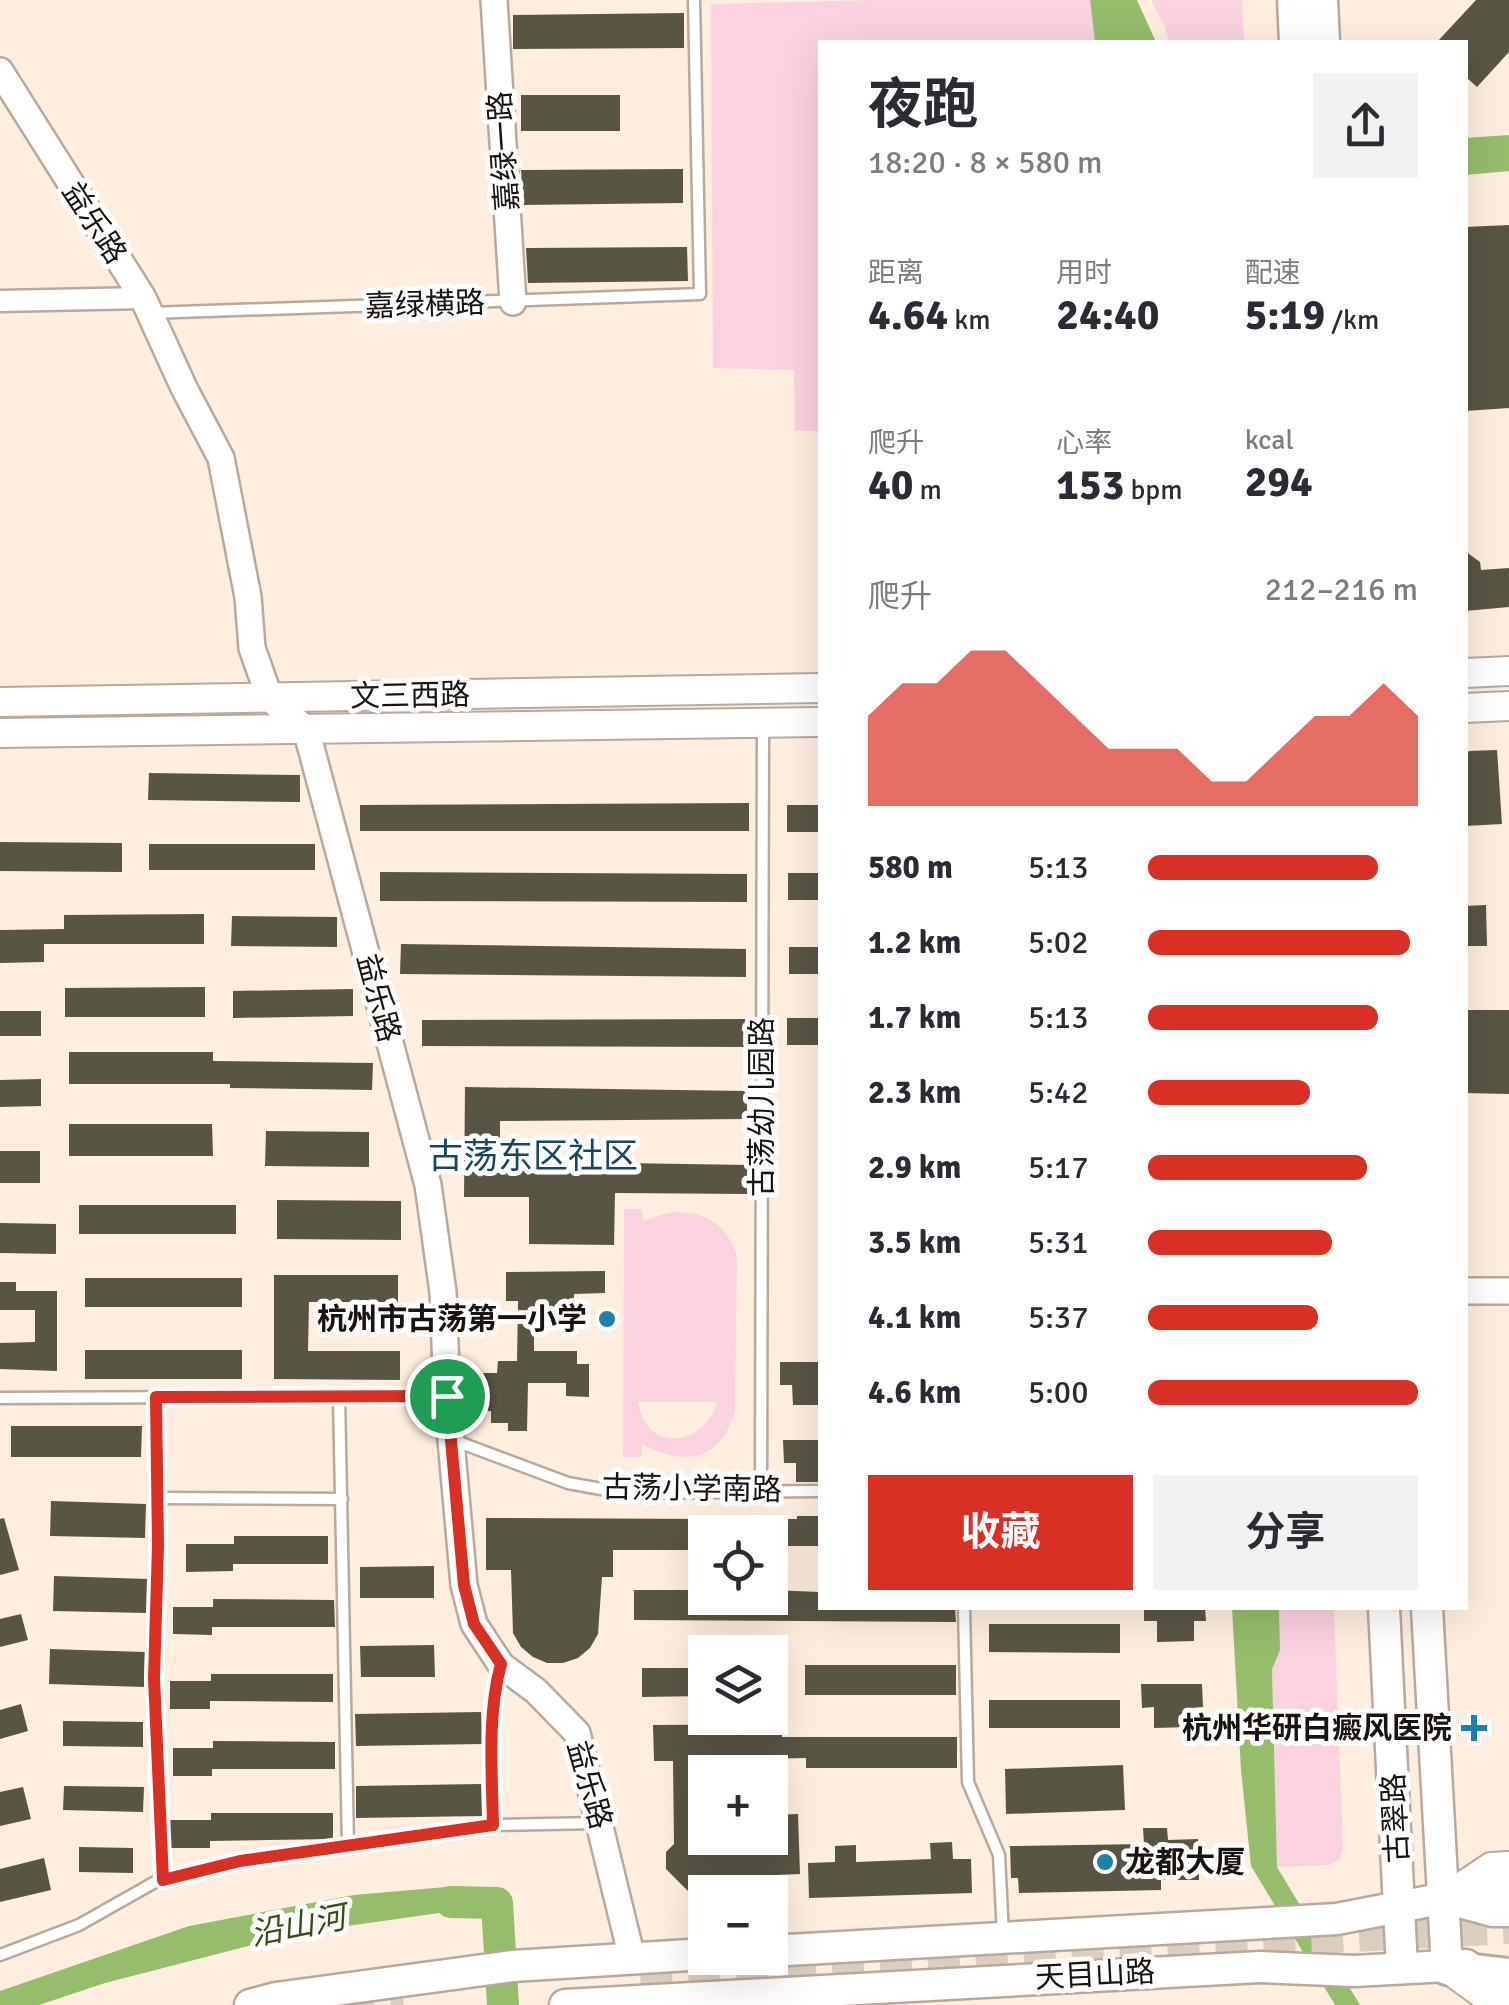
<!DOCTYPE html>
<html lang="zh">
<meta charset="utf-8">
<style>
:root{--surface:#fff;--page:#f2f2f3;--text:#2b2b33;--muted:#7c7c81;--accent:#d93025}
body{margin:0;font-family:Signika,"Noto Sans SC",sans-serif;background:var(--page);color:var(--text);height:100vh;display:flex;flex-direction:column;font-size:38px;white-space:nowrap}
*{box-sizing:border-box;margin:0}
p{font-size:32px;color:var(--muted)}
.icon{flex:none;width:55px;height:55px;fill:none;stroke:currentColor;stroke-width:2;stroke-linecap:round;stroke-linejoin:round}
.map{position:relative;flex:1;overflow:hidden}
.panel{position:absolute;left:818px;top:40px;width:650px;height:1570px;display:flex;flex-direction:column;background:var(--surface);border-radius:0px;box-shadow:0 10px 40px #0002}
.panel>*{flex:none}
.buttons{position:absolute;left:688px;top:1515px;display:grid;gap:20px}
.buttons a{display:grid;place-items:center;width:100px;height:100px;border-radius:0px;background:var(--surface);box-shadow:0 10px 40px #0002;font-size:50px}
.pin{position:absolute;display:grid;place-items:center;width:85px;height:85px;color:#fff;margin:-42px;border:5px solid #fff;border-radius:50%;box-shadow:0 2px 10px #0007}
.round{display:grid;place-items:center;flex:none;width:105px;height:105px;border-radius:0px;background:var(--page)}
.summary{display:flex;align-items:center;justify-content:space-between;height:170px;padding:0 50px}
h1{font-size:55px;font-weight:700;line-height:75px}
.metrics{display:grid;grid-template-columns:repeat(3,1fr);gap:15px;height:170px;padding:10px 50px}
.metrics div{display:grid;align-content:center}
.metrics b{font-size:42px;font-weight:700}
.metrics small{font-size:28px;font-weight:400}
.metrics p{font-size:28px}
.chart{height:280px;padding:20px 50px}
.chart p{display:flex;justify-content:space-between}
.chart svg{width:100%;height:180px;margin-top:10px;fill:var(--accent);opacity:.7}
.primary-button{display:flex;gap:20px;margin-top:auto;padding:20px 50px}
.primary-button a{flex:1;height:115px;border-radius:0px;background:var(--accent);color:#fff;font-size:40px;font-weight:700;line-height:115px;text-align:center}
.primary-button a+a{background:var(--page);color:var(--text)}
ul{padding:0 50px;list-style:none;font-size:32px}
li{display:grid;grid-template-columns:160px 120px 1fr;align-items:center;height:75px}
li i{height:25px;border-radius:12px;background:var(--accent)}
.map>svg:first-child{display:block}
.green{fill:#fbd2e0;fill-rule:evenodd}
.water{fill:#95bd6c}
.lines{fill:none;stroke-linecap:round;stroke-linejoin:round}
.river{stroke:#95bd6c;stroke-width:32}
.building{fill:#595545}
.trunk-tunnel{stroke:#dccdc1;stroke-width:32;stroke-dasharray:32 16;stroke-linecap:butt}
.service-casing{stroke:#b8a99c;stroke-width:15}
.minor-casing{stroke:#b8a99c;stroke-width:25}
.tertiary-casing{stroke:#b8a99c;stroke-width:30}
.secondary-casing{stroke:#b8a99c;stroke-width:32}
.primary-casing{stroke:#b8a99c;stroke-width:35}
.trunk-casing{stroke:#b8a99c;stroke-width:38}
.service{stroke:#fff;stroke-width:10}
.minor{stroke:#fff;stroke-width:20}
.tertiary{stroke:#fff;stroke-width:25}
.secondary{stroke:#fff;stroke-width:28}
.primary{stroke:#fff;stroke-width:30}
.trunk{stroke:#fff;stroke-width:32}
.primary-bridge-casing{stroke:#b8a99c;stroke-width:35;stroke-linecap:butt}
.primary-bridge{stroke:#fff;stroke-width:30}
.route-casing{stroke:#fff;stroke-width:20}
.route{stroke:#d93025;stroke-width:12}
.poi-dot{fill:#1b81ab;stroke:#fefefe;stroke-width:4}
.labels{text-anchor:middle;dominant-baseline:central;stroke-width:10;stroke-linejoin:round;paint-order:stroke}
.street-label{font-size:30px;fill:#19140f;stroke:#fefefe}
.poi-label{font-size:30px;font-weight:bold;fill:#19140f;stroke:#fefefe;text-anchor:end}
.water-label{font-size:32px;font-style:italic;fill:#354e16;stroke:#fefefe}
.quarter-label{font-size:35px;fill:#1a465b;stroke:#fefefe}
</style>
<div class="map">
<svg width="1509" height="2005" viewBox="0 0 1509 2005">
<rect width="100%" height="100%" fill="#feeee0"/>
<g class="green">
<path d="M877 0H1090L1095 42H820V431H795L794 370 713 368 711 4Z"/>
<path d="M1151 0H1242L1244 42H1169L1165 27Z"/>
<path d="M624 1209H642L643 1222C680 1202 724 1212 737 1256L735 1411C721 1461 684 1467 642 1444L641 1457H623ZM638 1402H716L717 1403C703 1448 646 1453 638 1402Z"/>
<path d="M1279 1608H1334L1343 1849 1340 1859 1329 1865 1277 1867 1272 1668 1280 1650Z"/>
</g>
<g class="water">
<path d="M1090 0H1137L1156 42H1095Z"/>
<path d="M1509 135V171L1465 175V138Z"/>
<path d="M1232 1608H1279L1280 1650 1272 1669 1277 1867 1360 2005H1335L1251 1866 1241 1770Z"/>
<path d="M446 1887 493 1890 491 1912H446L298 1933 105 1983 39 2005H0V1991L189 1926 354 1895Z"/>
</g>
<g class="lines">
<path class="river" d="M451 1902 497 1903 503 2005"/>
</g>
<g class="building">
<path d="M1476 0H1509V52L1477 87 1465 76V42H1437Z"/>
<path d="M684 13V48L513 49V15Z"/>
<rect x="521" y="95" width="99" height="36"/>
<path d="M683 169V203L523 205 521 170Z"/>
<path d="M1509 225V408L1465 411V227Z"/>
<path d="M687 247 688 281 528 283 526 248Z"/>
<path d="M1465 551 1480 562 1481 570 1509 568V607L1465 611Z"/>
<path d="M1497 750 1502 824 1465 826V756L1469 751Z"/>
<path d="M149 773 300 775V802L148 800Z"/>
<path d="M749 803V831H360V805Z"/>
<rect x="787" y="805" width="33" height="27"/>
<path d="M0 842 122 843V872L0 871Z"/>
<rect x="149" y="844" width="166" height="26"/>
<path d="M380 872 747 874V902L380 901Z"/>
<rect x="788" y="873" width="32" height="27"/>
<path d="M1486 905 1487 946H1465V906Z"/>
<path d="M204 914V944H44V962L0 963V930L64 929V915Z"/>
<path d="M232 916 337 917V947L231 946Z"/>
<path d="M401 944 746 949V977L400 974Z"/>
<rect x="789" y="947" width="31" height="27"/>
<path d="M205 987V1017H65V988Z"/>
<path d="M353 989V1016L233 1018V991Z"/>
<path d="M1465 1010H1509V1094L1465 1093Z"/>
<rect x="0" y="1011" width="41" height="25"/>
<rect x="787" y="1018" width="33" height="27"/>
<path d="M751 1019 750 1047 422 1046V1020Z"/>
<path d="M69 1052H213V1061L373 1063 372 1090 230 1088V1084H69Z"/>
<path d="M41 1079V1106L0 1107V1080Z"/>
<path d="M465 1087 747 1091V1119L500 1121V1161L749 1165V1194L615 1193 614 1245 529 1244V1197H464Z"/>
<path d="M69 1124H212L213 1156H69Z"/>
<path d="M266 1131 369 1132V1167L265 1166Z"/>
<rect x="0" y="1151" width="40" height="32"/>
<path d="M277 1200 401 1201V1240L277 1239Z"/>
<rect x="79" y="1205" width="157" height="29"/>
<path d="M0 1223 56 1224V1254L0 1253Z"/>
<path d="M605 1271V1293L574 1294V1314H534V1351H577V1364H589V1397L566 1396V1383H528L527 1431H508V1423H491V1411H470L471 1373H497L498 1361H517L518 1301H506V1272Z"/>
<path d="M274 1275H398V1302H309L308 1351H400V1380L274 1379Z"/>
<rect x="85" y="1278" width="157" height="29"/>
<path d="M0 1282H16V1291H57V1371L0 1369V1343L35 1342V1310H0Z"/>
<rect x="85" y="1350" width="157" height="29"/>
<path d="M780 1362H820V1405H793L792 1385H780Z"/>
<path d="M11 1426H142L141 1457H11Z"/>
<path d="M783 1440H820V1482H796V1463H784Z"/>
<path d="M51 1501 146 1504 145 1538 50 1536Z"/>
<path d="M797 1516H820V1546H770V1519H797Z"/>
<path d="M4 1518 19 1570 0 1575V1519Z"/>
<path d="M486 1518 705 1519V1550H613V1577H602L598 1634 590 1648 578 1658 563 1663H547L533 1657 521 1647 513 1633 511 1570H486Z"/>
<path d="M234 1536H328V1564H233V1571L186 1572V1544H234Z"/>
<path d="M434 1566V1598H360V1567Z"/>
<path d="M54 1576 148 1579 147 1613 53 1611Z"/>
<path d="M634 1590H705V1598H770V1590L820 1592V1608H955L956 1622 634 1620Z"/>
<path d="M213 1599 334 1600 335 1627H212V1635L173 1634V1607H213Z"/>
<path d="M1144 1608H1205L1206 1621H1194V1641L1157 1642V1621H1144Z"/>
<path d="M21 1614 28 1640 0 1647V1619Z"/>
<path d="M989 1624H1120V1653L989 1652Z"/>
<path d="M434 1645 435 1677H361L360 1646Z"/>
<path d="M50 1649 145 1652 144 1687 49 1684Z"/>
<rect x="805" y="1665" width="151" height="30"/>
<path d="M642 1668H705V1696L642 1697Z"/>
<path d="M211 1674H333V1702L210 1701V1709H170V1681H211Z"/>
<path d="M1141 1684H1202L1203 1707 1191 1708V1727L1154 1728V1707L1142 1708Z"/>
<rect x="989" y="1700" width="131" height="28"/>
<path d="M21 1704 28 1731 0 1739V1710Z"/>
<path d="M481 1712 482 1744 356 1746 355 1714Z"/>
<path d="M63 1721 143 1722V1747L63 1746Z"/>
<path d="M782 1724V1737H957V1768H806V1758L720 1760V1772H705V1838H770V1815L798 1814 800 1874 777 1875 726 1892 688 1891 666 1869V1852L674 1844 673 1761H654L653 1725Z"/>
<path d="M213 1741 335 1742V1769H212V1776H173V1748H213Z"/>
<path d="M1123 1765 1125 1810 1006 1814 1005 1769Z"/>
<path d="M481 1784 482 1816 356 1818V1786Z"/>
<path d="M64 1786 144 1787 143 1812 63 1810Z"/>
<path d="M23 1787 31 1819 0 1826V1792Z"/>
<path d="M211 1813H333V1839L210 1841V1848H170V1820H211Z"/>
<path d="M1143 1828H1167L1168 1840 1198 1839 1199 1880H1161V1890L1019 1893 1018 1878H1011L1010 1846 1144 1844Z"/>
<path d="M952 1842 953 1859H971L972 1893 809 1898 808 1863 835 1862V1846L856 1845V1862L931 1859 930 1843Z"/>
<path d="M79 1847 133 1848V1873L79 1872Z"/>
<path d="M44 1858 51 1890 0 1902V1869Z"/>
</g>
<g class="lines">
<g class="trunk-tunnel">
<path d="M640 1973 1509 1928"/>
<path d="M342 2005 402 1994"/>
</g>
<g class="service-casing">
<g id="service">
<path d="M150 313 700 294 694 0"/>
<path d="M156 1397 158 1546 153 1678 163 1880"/>
<path d="M339 1397 348 1845"/>
<path d="M0 1398 444 1396"/>
<path d="M453 1440 568 1483 623 1493 820 1491"/>
<path d="M761 1491 763 727"/>
<path d="M158 1498 342 1499"/>
<path d="M964 1608 968 1782 999 1855 1003 1935"/>
<path d="M493 1825C492 1774 487 1717 500 1667"/>
<path d="M0 1955 79 1925 155 1882 240 1861 493 1825 597 1823"/>
</g>
</g>
<g class="minor-casing">
<path id="minor" d="M0 301 143 298"/>
</g>
<g class="tertiary-casing">
<g id="tertiary">
<path d="M494 0 513 302"/>
<path d="M0 71 143 298 184 388 221 458 248 597 252 648 270 699 306 729 428 1185 443 1292 447 1396 464 1585 474 1624 501 1665 536 1691 577 1733 632 1958"/>
<path d="M1465 1291H1509"/>
</g>
</g>
<g class="secondary-casing">
<g id="secondary">
<path d="M1465 673 1509 671"/>
<path d="M0 702 820 688"/>
<path d="M1465 708 1509 706"/>
<path d="M0 733 820 722"/>
<path d="M1445 1898 1491 1867 1509 1866"/>
<path d="M1447 1968 1494 2002H1509"/>
</g>
</g>
<g class="primary-casing">
<g id="primary">
<path d="M1293 0 1295 42"/>
<path d="M1322 0 1324 42"/>
<path d="M1384 1608 1402 1968"/>
<path d="M1427 1608 1447 1968"/>
<path d="M770 1951 1337 1919 1445 1898 1493 1911H1509"/>
<path d="M1354 1971 1466 1965"/>
<path d="M250 2005 276 1998 513 1966 705 1954"/>
<path d="M565 2005 1260 1967"/>
</g>
</g>
<g class="trunk-casing">
<g id="trunk">
<path d="M1445 1898 1509 1893"/>
<path d="M1447 1968 1509 1975"/>
</g>
</g>
<use href="#service" class="service"/>
<use href="#minor" class="minor"/>
<use href="#tertiary" class="tertiary"/>
<use href="#secondary" class="secondary"/>
<use href="#primary" class="primary"/>
<use href="#trunk" class="trunk"/>
<g class="primary-bridge-casing">
<path id="primary-bridge" d="M1260 1967 1354 1971"/>
</g>
<use href="#primary-bridge" class="primary-bridge"/>
</g>
<g class="lines">
<g class="route-casing">
<path id="route" d="M447 1396 464 1585 474 1624 501 1664C487 1715 492 1773 493 1825L240 1861 163 1880 154 1678 158 1546 156 1397Z"/>
</g>
<use href="#route" class="route"/>
</g>
<g class="poi-dot">
<circle cx="607" cy="1319" r="10"/>
<path d="M1469 1713h10v10h10v10h-10v10h-10v-10h-10v-10h10z"/>
<circle cx="1105" cy="1862" r="10"/>
</g>
<g class="labels">
<g class="street-label">
<text transform="translate(504 151) rotate(-94)">嘉绿一路</text>
<text transform="translate(94 223) rotate(57)">益乐路</text>
<text transform="translate(425 305) rotate(-2)">嘉绿横路</text>
<text transform="translate(410 696) rotate(-1)">文三西路</text>
<text transform="translate(378 998) rotate(75)">益乐路</text>
<text transform="translate(762 1107) rotate(-90)">古荡幼儿园路</text>
<text transform="translate(692 1489) rotate(1)">古荡小学南路</text>
<text transform="translate(589 1785) rotate(74)">益乐路</text>
<text transform="translate(1396 1818) rotate(-93)">古翠路</text>
<text transform="translate(1095 1975) rotate(-3)">天目山路</text>
</g>
<g class="poi-label">
<text x="587" y="1319">杭州市古荡第一小学</text>
<text x="1452" y="1728">杭州华研白癜风医院</text>
<text x="1125" y="1862" text-anchor="start">龙都大厦</text>
</g>
<g class="water-label">
<text transform="translate(298 1926) rotate(-11)">沿山河</text>
</g>
<g class="quarter-label">
<text x="533" y="1156">古荡东区社区</text>
</g>
</g>
</svg>
<div class="buttons">
<a><svg class="icon" aria-label="locate" viewBox="0 0 24 24"><circle cx="12" cy="12" r="6"/><path d="M12 2v4M12 18v4M2 12h4M18 12h4"/></svg></a>
<a><svg class="icon" aria-label="layers" viewBox="0 0 24 24"><path d="M12 4l9 5-9 5-9-5zM3 14l9 5 9-5"/></svg></a>
<a>+</a>
<a>−</a>
</div>
<div class="pin" style="left:447px;top:1396px;background:#1e9e55"><svg class="icon" aria-label="arrive" viewBox="0 0 24 24"><path d="M6 21V4h12l-3 4 3 4H6"/></svg></div>
<section class="panel">
<div class="summary"><div><h1>夜跑</h1><p>18:20 · 8 × 580 m</p></div><a class="round"><svg class="icon" aria-label="share" viewBox="0 0 24 24"><path d="M12 15V3M7 8l5-5 5 5M5 13v7h14v-7"/></svg></a></div>
<div class="metrics">
<div><p>距离</p><b>4.64<small> km</small></b></div>
<div><p>用时</p><b>24:40</b></div>
<div><p>配速</p><b>5:19<small> /km</small></b></div>
</div>
<div class="metrics">
<div><p>爬升</p><b>40<small> m</small></b></div>
<div><p>心率</p><b>153<small> bpm</small></b></div>
<div><p>kcal</p><b>294</b></div>
</div>
<div class="chart"><p><span>爬升</span>212–216 m</p>
<svg viewBox="0 0 160 44" preserveAspectRatio="none"><path d="M0 44V22L10 14L20 14L30 6L40 6L50 14L60 22L70 30L80 30L90 30L100 38L110 38L120 30L130 22L140 22L150 14L160 22V44z"/></svg>
</div>
<ul>
<li><b>580 m</b>5:13<i style="width:85%"></i></li>
<li><b>1.2 km</b>5:02<i style="width:97%"></i></li>
<li><b>1.7 km</b>5:13<i style="width:85%"></i></li>
<li><b>2.3 km</b>5:42<i style="width:60%"></i></li>
<li><b>2.9 km</b>5:17<i style="width:81%"></i></li>
<li><b>3.5 km</b>5:31<i style="width:68%"></i></li>
<li><b>4.1 km</b>5:37<i style="width:63%"></i></li>
<li><b>4.6 km</b>5:00<i style="width:100%"></i></li>
</ul>
<div class="primary-button"><a>收藏</a><a>分享</a></div>
</section>
</div>
